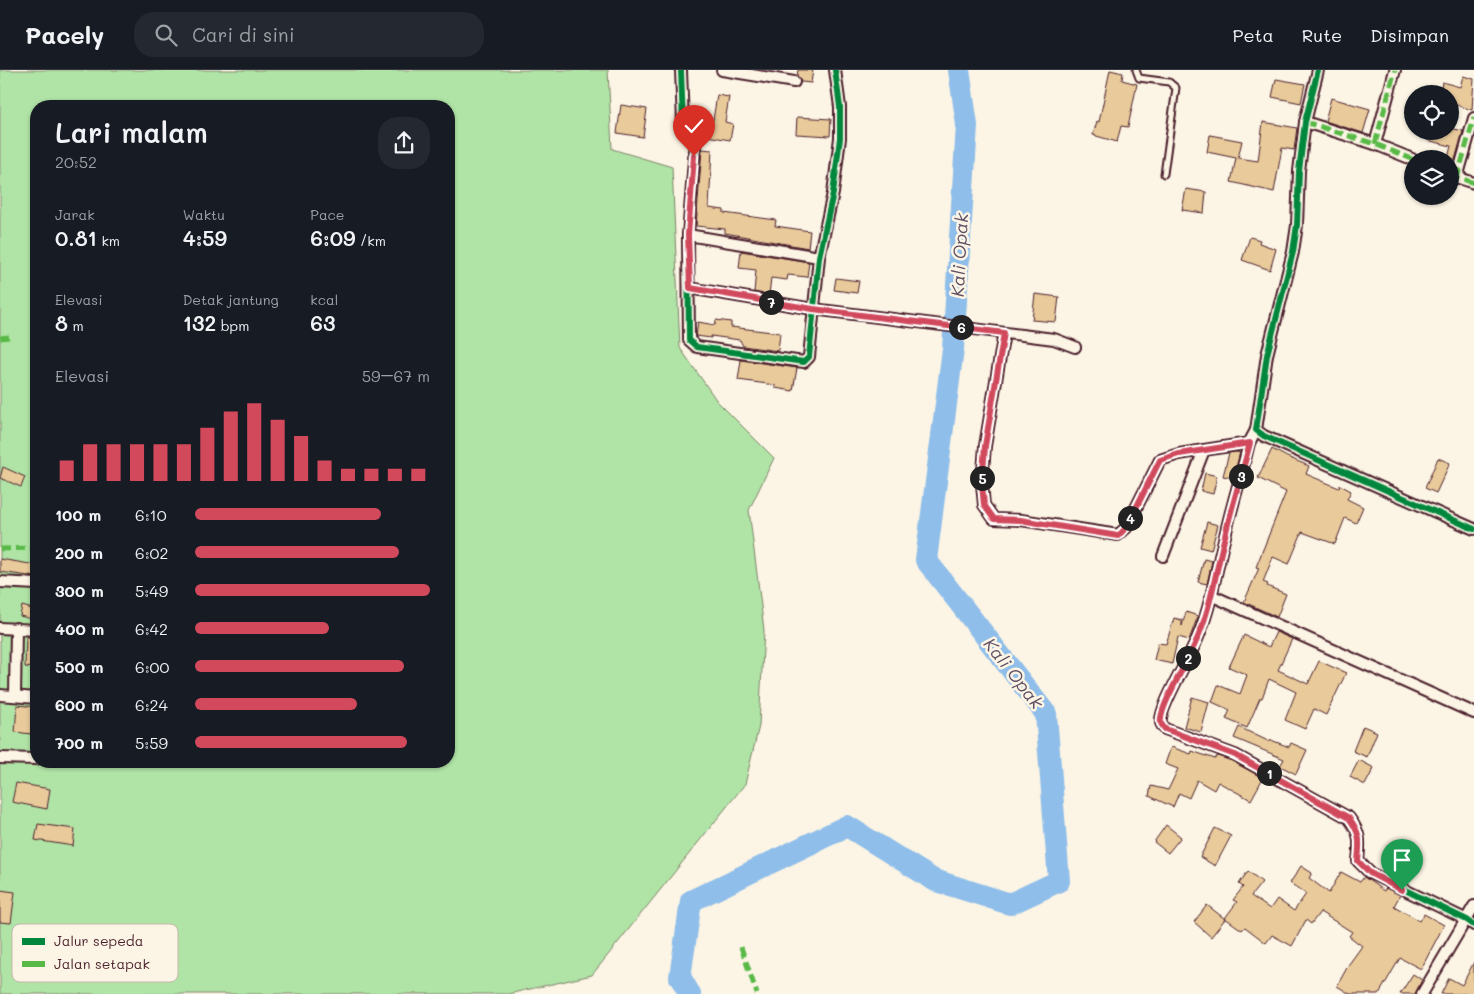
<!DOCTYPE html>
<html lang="id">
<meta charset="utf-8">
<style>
:root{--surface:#171b24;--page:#242831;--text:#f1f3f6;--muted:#9ea1a6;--line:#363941;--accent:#d1495b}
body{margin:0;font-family:Mali,sans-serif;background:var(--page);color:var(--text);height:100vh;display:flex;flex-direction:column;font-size:19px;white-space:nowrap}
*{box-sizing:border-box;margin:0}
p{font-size:16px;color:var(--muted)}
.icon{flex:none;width:28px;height:28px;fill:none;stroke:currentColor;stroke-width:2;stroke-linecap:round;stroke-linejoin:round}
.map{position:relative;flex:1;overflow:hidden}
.sheet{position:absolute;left:30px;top:30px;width:425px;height:668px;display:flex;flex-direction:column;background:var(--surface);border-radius:20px;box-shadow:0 1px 4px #0004}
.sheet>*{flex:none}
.buttons{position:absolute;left:1404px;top:15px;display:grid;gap:10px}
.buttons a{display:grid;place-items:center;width:55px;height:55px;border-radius:50%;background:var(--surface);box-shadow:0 1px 4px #0004;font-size:25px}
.pin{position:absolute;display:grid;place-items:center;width:42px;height:42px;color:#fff;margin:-51px -21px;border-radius:50% 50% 50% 0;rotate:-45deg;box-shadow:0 0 5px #0007}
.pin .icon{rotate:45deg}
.km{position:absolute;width:25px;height:25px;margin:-12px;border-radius:50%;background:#222;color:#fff;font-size:14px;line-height:25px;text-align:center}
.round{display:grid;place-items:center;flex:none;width:52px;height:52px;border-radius:20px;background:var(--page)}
.summary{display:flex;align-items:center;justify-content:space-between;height:85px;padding:0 25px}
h1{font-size:28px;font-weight:600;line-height:38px}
.metrics{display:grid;grid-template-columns:repeat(3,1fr);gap:8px;height:85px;padding:5px 25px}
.metrics div{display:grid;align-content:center}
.metrics b{font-size:21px;font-weight:600}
.metrics small{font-size:14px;font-weight:400}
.metrics p{font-size:14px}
.chart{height:140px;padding:10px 25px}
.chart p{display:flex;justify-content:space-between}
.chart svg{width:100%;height:90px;margin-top:5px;stroke:var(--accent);stroke-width:6}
ul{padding:0 25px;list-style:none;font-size:16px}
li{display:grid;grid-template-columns:80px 60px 1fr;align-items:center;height:38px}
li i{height:12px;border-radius:6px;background:var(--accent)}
header{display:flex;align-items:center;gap:30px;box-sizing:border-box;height:70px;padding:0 25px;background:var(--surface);border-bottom:1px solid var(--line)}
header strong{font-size:24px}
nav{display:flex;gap:28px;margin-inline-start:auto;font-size:18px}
.search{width:350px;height:45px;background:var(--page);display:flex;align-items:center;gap:12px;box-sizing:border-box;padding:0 18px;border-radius:20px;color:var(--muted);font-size:19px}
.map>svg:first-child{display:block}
.green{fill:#b0e4a6;stroke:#7d8268;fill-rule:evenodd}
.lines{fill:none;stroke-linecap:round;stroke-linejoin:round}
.river{stroke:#8fbeea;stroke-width:22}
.building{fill:#e8ca9b;stroke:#4a1f2b}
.service-casing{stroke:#4a1f2b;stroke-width:9}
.minor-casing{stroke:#4a1f2b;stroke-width:14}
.service{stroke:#fcf5e5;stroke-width:5}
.minor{stroke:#fcf5e5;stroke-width:10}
.quiet{stroke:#58b947;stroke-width:5;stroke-dasharray:10 5;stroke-linecap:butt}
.cycleway-casing{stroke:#fcf5e5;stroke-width:9}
.cycleway{stroke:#00873e;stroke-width:6}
.route-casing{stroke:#fff;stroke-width:10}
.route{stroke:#d1495b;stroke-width:6}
.labels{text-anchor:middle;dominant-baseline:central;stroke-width:5;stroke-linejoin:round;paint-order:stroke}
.water-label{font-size:18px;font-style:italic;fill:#5f4f64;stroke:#fcf5e5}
.key{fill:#fcf5e5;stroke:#c7b5ad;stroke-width:1}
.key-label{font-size:14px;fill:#4a1f2b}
</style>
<header>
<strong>Pacely</strong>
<div class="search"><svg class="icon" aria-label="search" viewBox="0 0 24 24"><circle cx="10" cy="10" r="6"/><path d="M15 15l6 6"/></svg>Cari di sini</div>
<nav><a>Peta</a><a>Rute</a><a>Disimpan</a></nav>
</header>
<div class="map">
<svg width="1474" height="924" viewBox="0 0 1474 924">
<rect width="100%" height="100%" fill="#fcf5e5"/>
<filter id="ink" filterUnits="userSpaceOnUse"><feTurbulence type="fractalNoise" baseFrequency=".02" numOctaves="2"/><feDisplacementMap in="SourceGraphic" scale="10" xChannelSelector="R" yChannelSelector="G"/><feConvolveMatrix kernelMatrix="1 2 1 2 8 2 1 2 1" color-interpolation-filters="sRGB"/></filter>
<g filter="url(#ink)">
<path class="green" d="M0 0H608L612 79 672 97 680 278 717 331 774 388 749 440 764 560 759 656 745 714 592 905 508 924H0ZM36 36H449V691H36Z"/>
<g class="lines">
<path class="river" d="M690 924 680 907 691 831 847 756 934 810 1010 834 1059 811 1046 644 926 490 953 279 967 55 959 0"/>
</g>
<g class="building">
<path d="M798 0H813L811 13 801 12 797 6Z"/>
<path d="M1110 0 1123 3 1122 10 1137 14 1128 57 1121 56 1117 72 1093 65 1097 51 1099 52Z"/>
<path d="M1463 6 1474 9 1472 40 1450 33V24H1440L1442 12 1460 17Z"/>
<path d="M1276 9 1305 14 1301 33 1272 27Z"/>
<path d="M717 25 729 27 725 52 733 54 730 70 707 66 710 49 713 50Z"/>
<path d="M1331 28 1370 39 1363 63 1325 51Z"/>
<path d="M621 35 647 39 643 67 617 63Z"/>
<path d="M797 47 831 49 830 66 796 64Z"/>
<path d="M1263 52 1297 58 1294 80 1282 78 1274 122 1231 112 1236 88 1207 82 1210 65 1242 71 1238 88 1258 91Z"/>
<path d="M1450 58 1463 61 1455 90 1448 88 1451 76 1427 70 1429 61H1450Z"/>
<path d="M702 79 712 80 709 138 724 140V143L776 150 775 156 810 161 808 178 725 163V159L696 156Z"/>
<path d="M1186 119 1206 122 1204 143 1182 140Z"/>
<path d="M1250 167 1260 170 1259 173 1276 179 1270 200 1242 190Z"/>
<path d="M741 181 809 192 807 207 788 205 787 210 771 208 769 225 754 222 756 200 739 198Z"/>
<path d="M836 208 859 211 857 223 834 220Z"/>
<path d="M1035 224 1059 227 1056 252 1032 250Z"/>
<path d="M716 250 731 252V257L780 263 778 281 743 276 740 270 711 266V268L696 266 698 252 715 255Z"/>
<path d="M741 290 797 298 793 321 775 318V315L738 310Z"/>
<path d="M1272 379 1287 387 1309 396 1306 404 1339 418 1340 415 1351 421 1347 429 1363 437 1356 453 1345 448 1335 474 1302 462 1289 494 1273 487 1263 512 1268 514 1267 516 1286 524 1277 547 1244 532 1259 498 1256 497 1286 422 1258 408Z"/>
<path d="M1236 382 1240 383 1233 408 1223 406 1229 383Z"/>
<path d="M1438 388 1450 393 1436 423 1425 418Z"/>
<path d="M3 397 25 407 21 417 0 408Z"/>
<path d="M1205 403 1217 406 1213 424 1201 421Z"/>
<path d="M1207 452 1218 455 1211 480 1200 477Z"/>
<path d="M0 489 36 495V507L0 502Z"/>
<path d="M1204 489 1212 491 1207 514 1198 512Z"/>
<path d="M22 536 36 540V550L20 546Z"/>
<path d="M1186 542 1198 546 1189 570 1178 567 1172 594 1154 590 1158 573 1166 574 1174 548 1182 550V556Z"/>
<path d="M1276 562 1292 569 1278 600 1308 614 1319 591 1346 603 1326 645 1314 639 1305 659 1285 650 1296 622 1269 609 1262 628H1260L1247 658 1226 649 1230 640 1212 632 1218 615 1240 624 1247 605 1229 597 1244 565 1269 577Z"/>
<path d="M26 567H36V598L25 597Z"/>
<path d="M1192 627 1209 632 1201 662 1184 657Z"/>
<path d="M17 635 36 637V657L32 656 31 664 15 662Z"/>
<path d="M1363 656 1377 662 1367 687 1353 681Z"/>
<path d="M1239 657 1270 672 1271 670 1289 677 1291 673 1307 680 1296 704 1280 696 1284 689 1234 668Z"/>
<path d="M1171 677 1191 684 1192 681 1215 689 1217 686 1232 691 1263 708 1251 730 1218 712 1214 720 1197 710 1189 728 1179 723 1173 737 1149 726 1151 716 1168 720 1178 699 1165 694Z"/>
<path d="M1359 690 1374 698 1365 715 1350 707Z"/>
<path d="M16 713 50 719 47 739 12 732Z"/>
<path d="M38 754 75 759 73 776 35 770Z"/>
<path d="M1166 755 1181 767 1168 783 1154 772Z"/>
<path d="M1215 758 1231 766 1215 796 1200 787Z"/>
<path d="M1301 796 1312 803 1309 808 1329 823 1341 802 1360 812 1364 807 1384 821 1386 818 1400 825 1394 836 1420 851 1424 844 1444 855 1421 899 1400 888 1379 924H1350L1337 916 1349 894 1362 876 1349 866 1352 862 1320 842 1311 854 1306 850 1292 876 1272 865 1266 873 1245 857 1242 860 1225 848 1237 832 1233 830 1243 817 1239 814 1248 801 1262 812 1251 826 1270 839 1277 829 1294 841 1306 824 1290 813Z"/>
<path d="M0 820 15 822 11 853 0 852Z"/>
<path d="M1207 835 1225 849 1211 867 1194 852Z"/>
<path d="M1474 892V924H1441L1449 908 1462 915Z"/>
<path d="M1413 904 1422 910 1415 924H1400Z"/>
</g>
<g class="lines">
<g class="service-casing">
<path id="service" d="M1136 0 1139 8 1169 12 1176 18 1164 104"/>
</g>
<g class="minor-casing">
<g id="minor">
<path d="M681 0 683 53 695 77 688 165 689 270 697 277 804 292 809 287 819 187 833 123 840 68V37L835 0"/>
<path d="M722 0 794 12"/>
<path d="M1318 0 1305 52 1299 101 1297 155 1293 182 1267 285 1256 360 1264 366 1474 459"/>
<path d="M1305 52 1375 74 1412 89"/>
<path d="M1375 74 1395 0"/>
<path d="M1450 105 1474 113"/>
<path d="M1457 108 1474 48"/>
<path d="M688 165 819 187"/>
<path d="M689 218 813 239 1054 269 1075 277"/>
<path d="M1004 263 985 376 982 414 984 435 994 449 1021 450 1118 465 1126 458 1160 390 1179 384 1204 380"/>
<path d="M1249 373C1242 404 1232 435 1225 466 1215 503 1211 541 1194 576 1188 590 1158 640 1161 653 1161 654 1164 658 1165 659L1235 685 1349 748C1361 764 1360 771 1358 791L1370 803 1467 850 1474 855"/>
<path d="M1163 486 1204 380 1249 373 1256 360"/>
<path d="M0 512 36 514"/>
<path d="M1213 526 1474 643"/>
<path d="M0 558 36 560"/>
<path d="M0 625 36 628"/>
<path d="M15 626 16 558"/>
<path d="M0 688 36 689"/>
<path d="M1422 924 1474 836"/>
</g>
</g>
<use href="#service" class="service"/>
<use href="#minor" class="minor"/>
<g class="quiet">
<path d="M1305 52 1375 74 1412 89"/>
<path d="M1375 74 1395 0"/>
<path d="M1450 105 1474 113"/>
<path d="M1457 108 1474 48"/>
<path d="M0 268 9 267"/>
<path d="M0 479 36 478"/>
<path d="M741 877 757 924"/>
</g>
<g class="cycleway-casing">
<g id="cycleway">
<path d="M681 0 683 53 695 77 688 165 689 270 697 277 804 292 809 287 819 187 833 123 840 68V37L835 0"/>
<path d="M1318 0 1305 52 1299 101 1297 155 1293 182 1267 285 1256 360 1264 366 1474 459"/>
<path d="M1249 373C1242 404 1232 435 1225 466 1215 503 1211 541 1194 576 1188 590 1158 640 1161 653 1161 654 1164 658 1165 659L1235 685 1349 748C1361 764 1360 771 1358 791L1370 803 1467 850 1474 855"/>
</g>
</g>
<use href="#cycleway" class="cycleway"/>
</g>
</g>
<g class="lines" filter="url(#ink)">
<g class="route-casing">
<path id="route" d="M694 86 688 165 690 218 813 239 1004 263 985 376 982 414 984 435 994 449 1020 450 1118 466 1126 458 1160 390 1179 384 1250 373C1242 404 1232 435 1225 466 1215 503 1211 541 1194 576 1188 591 1158 639 1161 653 1161 654 1164 658 1165 659L1235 685 1349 748C1361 764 1360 771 1358 791L1370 803 1402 820"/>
</g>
<use href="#route" class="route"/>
</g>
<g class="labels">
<g class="water-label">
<text transform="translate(959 185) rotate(-87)">Kali Opak</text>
<text transform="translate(1014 603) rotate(52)">Kali Opak</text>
</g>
</g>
<rect x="12" y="854" width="166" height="58" rx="8" class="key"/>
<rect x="22" y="868" width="23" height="7" fill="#00873e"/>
<rect x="22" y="891" width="23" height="6" fill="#58b947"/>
<g class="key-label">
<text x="54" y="876">Jalur sepeda</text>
<text x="54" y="899">Jalan setapak</text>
</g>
</svg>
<div class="buttons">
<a><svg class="icon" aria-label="locate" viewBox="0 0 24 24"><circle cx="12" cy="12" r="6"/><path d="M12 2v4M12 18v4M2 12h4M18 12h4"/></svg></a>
<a><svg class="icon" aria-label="layers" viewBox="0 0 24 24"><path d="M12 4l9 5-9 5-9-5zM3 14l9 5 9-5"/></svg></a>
</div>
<div class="pin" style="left:1402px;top:820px;background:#1e9e55"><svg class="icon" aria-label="arrive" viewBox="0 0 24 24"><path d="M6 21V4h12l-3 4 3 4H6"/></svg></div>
<div class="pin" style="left:694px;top:86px;background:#d93025"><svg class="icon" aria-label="check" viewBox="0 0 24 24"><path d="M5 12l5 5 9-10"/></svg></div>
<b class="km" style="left:1269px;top:703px">1</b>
<b class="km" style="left:1188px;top:588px">2</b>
<b class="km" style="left:1241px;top:406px">3</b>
<b class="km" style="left:1130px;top:448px">4</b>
<b class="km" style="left:982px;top:408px">5</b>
<b class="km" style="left:961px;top:257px">6</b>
<b class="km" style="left:771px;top:232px">7</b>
<section class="sheet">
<div class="summary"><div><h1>Lari malam</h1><p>20:52</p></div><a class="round"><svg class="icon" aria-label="share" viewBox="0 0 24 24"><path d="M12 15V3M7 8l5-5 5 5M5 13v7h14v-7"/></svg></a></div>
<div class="metrics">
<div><p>Jarak</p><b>0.81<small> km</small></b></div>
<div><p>Waktu</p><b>4:59</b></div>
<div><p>Pace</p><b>6:09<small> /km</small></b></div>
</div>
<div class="metrics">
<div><p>Elevasi</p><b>8<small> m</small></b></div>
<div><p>Detak jantung</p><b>132<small> bpm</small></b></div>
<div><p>kcal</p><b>63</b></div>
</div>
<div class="chart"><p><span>Elevasi</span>59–67 m</p>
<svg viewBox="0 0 160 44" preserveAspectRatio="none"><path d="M5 44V34M15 44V26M25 44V26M35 44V26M45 44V26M55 44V26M65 44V18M75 44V10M85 44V6M95 44V14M105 44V22M115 44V34M125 44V38M135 44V38M145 44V38M155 44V38"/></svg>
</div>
<ul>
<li><b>100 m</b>6:10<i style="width:79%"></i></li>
<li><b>200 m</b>6:02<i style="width:87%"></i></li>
<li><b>300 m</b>5:49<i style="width:100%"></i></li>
<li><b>400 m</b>6:42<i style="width:57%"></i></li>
<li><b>500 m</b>6:00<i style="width:89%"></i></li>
<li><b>600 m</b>6:24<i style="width:69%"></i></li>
<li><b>700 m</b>5:59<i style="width:90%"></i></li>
</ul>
</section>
</div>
